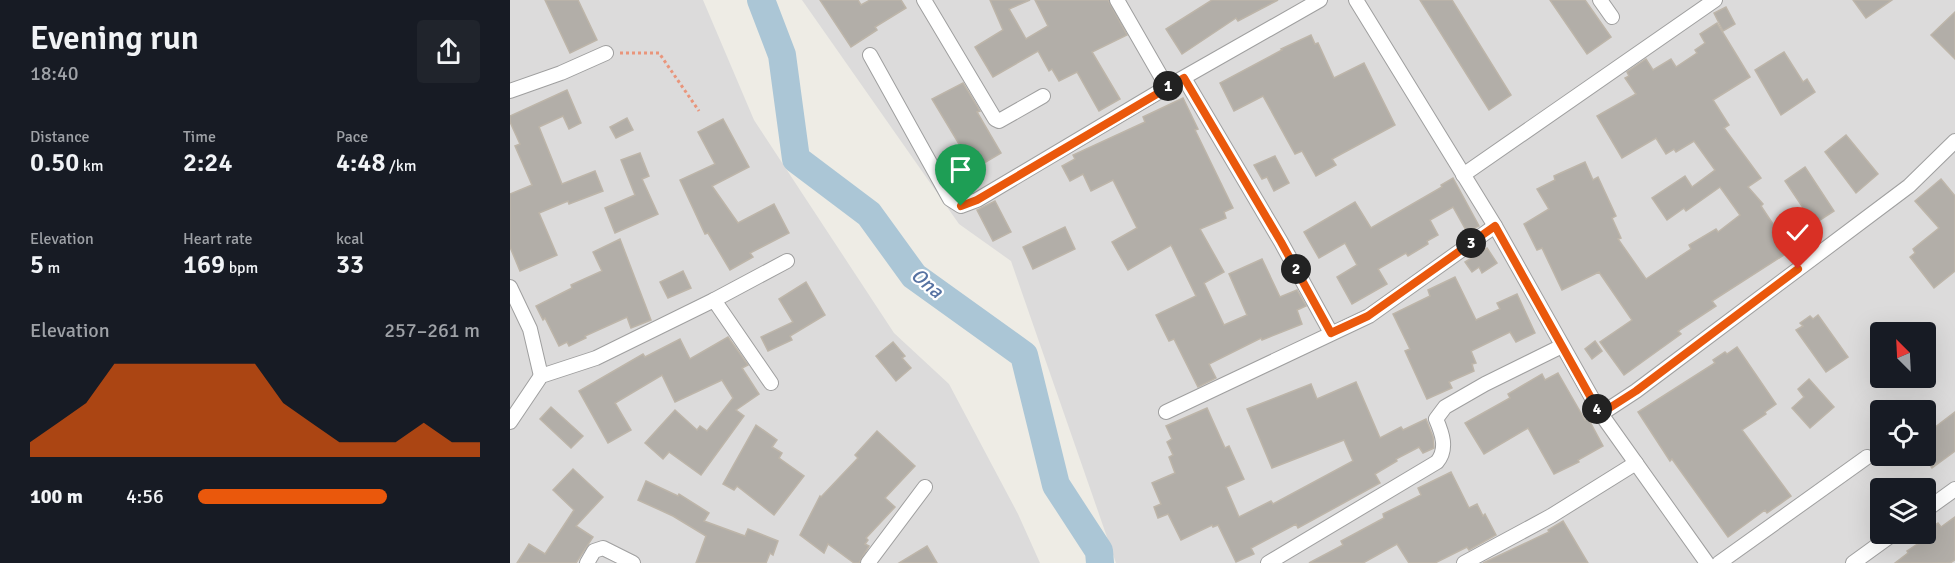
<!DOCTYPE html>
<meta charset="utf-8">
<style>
:root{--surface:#171b24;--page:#20242c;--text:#f1f3f6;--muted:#9ea1a6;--accent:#ea580c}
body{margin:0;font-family:Signika,sans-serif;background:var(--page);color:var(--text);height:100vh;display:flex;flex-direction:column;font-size:22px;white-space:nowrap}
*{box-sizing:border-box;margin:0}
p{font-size:20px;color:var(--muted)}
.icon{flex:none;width:33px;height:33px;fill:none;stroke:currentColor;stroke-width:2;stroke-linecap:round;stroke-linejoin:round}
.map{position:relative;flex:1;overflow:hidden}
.drawer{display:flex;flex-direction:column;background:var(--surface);width:510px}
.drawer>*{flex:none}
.needle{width:39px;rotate:336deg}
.controls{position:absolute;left:1360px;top:322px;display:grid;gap:12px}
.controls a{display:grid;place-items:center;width:66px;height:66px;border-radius:6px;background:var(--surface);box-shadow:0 6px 24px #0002;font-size:30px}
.pin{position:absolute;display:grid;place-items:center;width:51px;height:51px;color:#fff;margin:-62px -26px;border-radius:50% 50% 50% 0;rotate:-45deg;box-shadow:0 0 6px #0007}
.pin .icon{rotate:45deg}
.km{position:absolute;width:30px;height:30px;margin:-15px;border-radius:50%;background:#222;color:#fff;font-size:16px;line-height:30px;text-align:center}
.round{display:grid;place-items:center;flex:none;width:63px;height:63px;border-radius:6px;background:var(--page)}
.summary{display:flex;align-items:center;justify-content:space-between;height:102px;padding:0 30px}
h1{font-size:33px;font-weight:600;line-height:45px}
.metrics{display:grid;grid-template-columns:repeat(3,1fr);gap:9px;height:102px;padding:6px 30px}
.metrics div{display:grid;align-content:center}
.metrics b{font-size:26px;font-weight:600}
.metrics small{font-size:16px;font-weight:400}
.metrics p{font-size:16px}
.chart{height:168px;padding:12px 30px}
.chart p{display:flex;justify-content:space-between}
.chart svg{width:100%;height:108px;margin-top:6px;fill:var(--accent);opacity:.7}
ul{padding:0 30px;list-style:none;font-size:20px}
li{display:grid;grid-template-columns:96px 72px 1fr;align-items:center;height:45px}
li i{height:15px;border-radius:8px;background:var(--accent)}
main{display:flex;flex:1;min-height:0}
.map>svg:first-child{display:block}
.residential{fill:#dcdbdb;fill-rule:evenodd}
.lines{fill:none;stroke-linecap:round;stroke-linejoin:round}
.river{stroke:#abc6d6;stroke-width:28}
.building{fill:#b2aea8;stroke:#bdb5a9;stroke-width:1.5}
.minor-casing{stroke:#9f9f9f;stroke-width:16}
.path{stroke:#e9957b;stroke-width:3;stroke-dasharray:3 3;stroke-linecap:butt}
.minor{stroke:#fff;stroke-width:14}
.route-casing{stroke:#fff;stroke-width:12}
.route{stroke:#ea580c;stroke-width:8}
.labels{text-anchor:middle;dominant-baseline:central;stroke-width:4.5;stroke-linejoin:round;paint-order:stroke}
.water-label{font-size:20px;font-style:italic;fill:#5672a2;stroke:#fff}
</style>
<main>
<section class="drawer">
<div class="summary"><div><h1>Evening run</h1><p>18:40</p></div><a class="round"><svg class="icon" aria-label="share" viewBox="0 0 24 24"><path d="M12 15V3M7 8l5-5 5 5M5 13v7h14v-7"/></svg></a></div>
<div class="metrics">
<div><p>Distance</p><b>0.50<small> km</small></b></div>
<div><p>Time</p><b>2:24</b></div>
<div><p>Pace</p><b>4:48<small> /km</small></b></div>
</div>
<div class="metrics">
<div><p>Elevation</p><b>5<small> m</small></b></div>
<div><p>Heart rate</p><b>169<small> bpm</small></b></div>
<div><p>kcal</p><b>33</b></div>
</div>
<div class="chart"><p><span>Elevation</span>257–261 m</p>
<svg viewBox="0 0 160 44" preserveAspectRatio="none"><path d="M0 44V38L10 30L20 22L30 6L40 6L50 6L60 6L70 6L80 6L90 22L100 30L110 38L120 38L130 38L140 30L150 38L160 38V44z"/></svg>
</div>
<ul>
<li><b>100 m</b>4:56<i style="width:67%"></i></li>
</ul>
</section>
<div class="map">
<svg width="1445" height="563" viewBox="0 0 1445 563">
<rect width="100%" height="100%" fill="#eeece5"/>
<g class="residential">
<path d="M0 0H193L244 120 384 333 439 384 508 514 530 563H0Z"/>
<path d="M292 0H1445V563H606L501 261 449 224ZM1371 333H1416V378H1371ZM1371 411H1416V456H1371ZM1371 489H1416V534H1371Z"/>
</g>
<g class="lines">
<path class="river" d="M251 0 272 55 286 159 359 214 404 276 514 355 546 485 589 551 590 563"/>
</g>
<g class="building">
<path d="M35 0H68L87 40 60 53Z"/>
<path d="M310 0H348L351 5 360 0H391L396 8 365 27 367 30 341 47Z"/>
<path d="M480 0H520L499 9 516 39 538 26 525 0H598L617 35 582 52 610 99 589 111 567 72 549 81 542 69 539 71 528 51 483 77 465 47 493 30Z"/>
<path d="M702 0H768L728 21 726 18 672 54 656 29Z"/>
<path d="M910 0H942L1001 95 979 110Z"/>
<path d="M1040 0H1075L1101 37 1077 54Z"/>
<path d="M1343 0H1382L1356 18Z"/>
<path d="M1216 7 1225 24 1213 31 1204 13Z"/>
<path d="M1445 12V59L1421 35Z"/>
<path d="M1207 23 1240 77 1203 100 1219 125 1214 128 1251 178 1238 187 1253 204 1251 206 1265 227 1262 229 1277 253 1202 301 1206 306 1168 331 1171 334 1114 375 1090 342 1122 320 1089 272 1052 290 1032 248 1027 250 1014 224 1039 209 1027 189 1045 180 1044 176 1075 162 1083 180 1088 177 1106 216 1102 218 1111 238 1108 239 1136 279 1181 249 1179 245 1206 229 1208 232 1230 215 1210 187 1176 211 1174 208 1157 220 1142 198 1175 176 1182 187 1205 170 1184 141 1166 152 1164 149 1156 154 1146 138 1112 158 1087 116 1126 94 1115 78 1119 76 1117 72 1136 59 1143 70 1161 59 1166 67 1187 53 1185 50 1195 43 1190 34Z"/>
<path d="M801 35 805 44 808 43 824 78 854 63 885 125 822 159 826 165 806 176 792 151 785 154 753 96 724 111 710 83 772 50 771 49Z"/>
<path d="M1274 52 1293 82 1297 79 1305 92 1271 115 1245 70Z"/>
<path d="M453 83 470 111 467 112 491 153 464 169 422 99Z"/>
<path d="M57 90 71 123 59 129 53 116 29 127 52 184 85 171 93 191 59 204 58 201 29 213 47 255 10 271 0 247V194L22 185 5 146 10 144 0 122V116Z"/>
<path d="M673 98 688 129 685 130 723 208 714 212 716 218 690 229 714 272 694 283 714 325 737 315 719 274 752 259 770 297 787 290 796 306 787 310 792 324 752 340 751 338 699 364 706 378 688 387 664 339 659 341 646 315 686 296 661 245 618 270 602 242 627 228 603 180 581 191 573 174 560 181 552 166 565 159 563 155 635 122 633 117Z"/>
<path d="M117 118 123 130 106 138 100 127Z"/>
<path d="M213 119 239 167 202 186 228 223 264 204 279 233 240 253 243 257 220 270 198 233 195 234 170 180 205 164 188 132Z"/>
<path d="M1336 135 1368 174 1346 193 1315 152Z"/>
<path d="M130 153 139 176 132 179 148 214 105 233 95 208 125 195 111 160Z"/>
<path d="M765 156 779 183 764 191 757 177 752 179 744 165Z"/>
<path d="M1295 167 1324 211 1304 224 1275 181Z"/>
<path d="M943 178 969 226 957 232 943 207 920 220 928 235 917 241 918 244 898 256 896 253 868 269 877 284 842 304 827 277 847 265 835 243 809 258 794 232 845 202 861 228 932 187 931 185Z"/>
<path d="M1431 179 1445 196V271L1424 288 1400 257 1405 253 1403 249 1429 228 1405 201Z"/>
<path d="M485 201 501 232 483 241 467 210Z"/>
<path d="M555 227 565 249 523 269 513 247Z"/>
<path d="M110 239 141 320 121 328 117 317 75 336 76 338 59 346 57 342 49 346 35 318 33 320 26 306 62 288 61 285 92 271 83 252Z"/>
<path d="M977 248 987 263 972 273 969 267 962 272 955 262Z"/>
<path d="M173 271 181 288 158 298 150 282Z"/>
<path d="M945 277 966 320 990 309 987 303 1007 294 1025 333 1006 342 1000 332 961 351 966 363 962 364 964 371 939 382 942 388 917 399 895 351 900 349 883 314 920 296 918 290Z"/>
<path d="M296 282 315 315 280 336 282 340 258 351 251 337 283 322 269 299Z"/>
<path d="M1308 315 1338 357 1316 372 1286 330 1293 326 1290 323 1300 316 1303 319Z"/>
<path d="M218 337 238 365 232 368 249 394 226 410 234 416 191 475 159 452 153 459 135 443 165 410 187 430 190 426 197 431 223 398 212 380 165 402 152 375 105 403 121 430 98 443 69 391 133 354 135 357 170 339 180 359Z"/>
<path d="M1085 341 1092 351 1082 359 1075 349Z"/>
<path d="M383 342 395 356 392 358 401 368 386 381 366 356Z"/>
<path d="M1227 347 1266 404 1255 412 1256 414 1232 430 1281 496 1257 513 1255 510 1218 537 1162 459 1160 461 1128 412 1205 363 1203 360 1215 352 1217 354Z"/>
<path d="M1048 373 1075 420 1078 418 1093 446 1068 460 1069 462 1044 474 1018 428 974 454 955 423 1000 398 998 394 1032 374 1035 380Z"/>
<path d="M1299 379 1324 407 1300 428 1282 408 1294 397 1288 389Z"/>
<path d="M846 382 870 438 891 427 893 430 916 419 923 437 924 448 913 453 909 447 886 459 887 461 865 474 870 483 788 528 786 524 741 548 744 554 726 562 708 525 703 527 702 525 671 540 658 514 648 518 644 507 651 504 642 483 665 473 659 457 663 455 657 442 662 439 656 426 697 408 715 448 719 446 734 479 716 487 729 517 761 501 763 504 843 461 834 440 762 468 737 409 801 384 807 399Z"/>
<path d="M41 407 73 436 61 448 30 419Z"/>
<path d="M1445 412V451L1422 468 1416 459V434Z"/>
<path d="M246 425 267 440 262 447 272 453 269 458 294 476 264 515 227 486 224 490 213 484Z"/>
<path d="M367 431 405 466 375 498 385 507 356 538 358 540 355 544 359 546 349 563H344L318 544 314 553 290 535 310 496 311 497 348 458 345 455Z"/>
<path d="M63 469 93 497 66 526 83 537 66 563H7L19 544 35 554 64 510 43 490Z"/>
<path d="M941 472 959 508 967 504 973 516 975 514 986 535 959 550 957 547 925 563H899L887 544 853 563H799L833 545 831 541 874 518 873 514 911 495 908 488Z"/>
<path d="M136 481 168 496 169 494 199 513 194 521 235 536 238 529 268 541 263 555 260 553 256 563H186L196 536 163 516 128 500Z"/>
<path d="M1445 517V560L1440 563H1385L1398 553 1397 551 1415 539 1412 534H1416V531L1428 523 1431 527Z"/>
<path d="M1053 521 1078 563H973L1039 532 1038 530Z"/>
<path d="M417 546 427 563H389Z"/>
</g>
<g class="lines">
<g class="minor-casing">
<g id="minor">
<path d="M414 0 485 119 489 121 533 96"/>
<path d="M607 0 657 87 810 0"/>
<path d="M846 0 985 226 1091 414 1197 563"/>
<path d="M1090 0 1102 17"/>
<path d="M360 55 440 199 451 206 467 200 657 87"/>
<path d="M674 78 771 242 821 333"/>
<path d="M0 91 51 73 96 53"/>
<path d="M953 175 1205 0"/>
<path d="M0 287 20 329 31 376"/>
<path d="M204 300 277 261"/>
<path d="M656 412 859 316 985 226"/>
<path d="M1091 414 1126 391 1399 186 1445 141"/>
<path d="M0 422 31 376 86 358 204 300 261 383"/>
<path d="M1416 510 1445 489"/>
<path d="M77 563 84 551 93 548 123 563"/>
<path d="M358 563 415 487"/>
<path d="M758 563 927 462C938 449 932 433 926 419L935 407 975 384 1052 346"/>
<path d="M954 563 1041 516 1126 463"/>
<path d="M1209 563 1357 457"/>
<path d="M1343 563 1383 534"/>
</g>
</g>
<path class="path" d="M110 53H149L189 111"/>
<use href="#minor" class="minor"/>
</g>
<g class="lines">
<g class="route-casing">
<path id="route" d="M451 206 467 200 674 78 771 242 821 333 858 316 985 226 1090 414 1126 391 1288 269"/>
</g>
<use href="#route" class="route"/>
</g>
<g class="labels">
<g class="water-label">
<text transform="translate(417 283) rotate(40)">Ona</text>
</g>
</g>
</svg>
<div class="controls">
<a><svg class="needle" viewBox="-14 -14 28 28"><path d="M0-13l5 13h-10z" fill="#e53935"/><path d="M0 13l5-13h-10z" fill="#9ea1a6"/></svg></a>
<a><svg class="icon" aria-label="locate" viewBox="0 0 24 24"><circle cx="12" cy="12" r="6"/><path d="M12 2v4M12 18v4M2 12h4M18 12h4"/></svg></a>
<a><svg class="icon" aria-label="layers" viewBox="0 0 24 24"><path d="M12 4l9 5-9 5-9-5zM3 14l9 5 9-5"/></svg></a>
</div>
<div class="pin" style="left:451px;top:206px;background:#1e9e55"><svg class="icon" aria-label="arrive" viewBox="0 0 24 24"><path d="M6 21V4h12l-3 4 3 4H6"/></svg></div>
<div class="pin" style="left:1288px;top:269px;background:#d93025"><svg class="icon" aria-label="check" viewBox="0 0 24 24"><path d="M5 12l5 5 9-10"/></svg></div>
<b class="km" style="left:658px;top:86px">1</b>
<b class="km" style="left:786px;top:269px">2</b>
<b class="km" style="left:961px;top:243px">3</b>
<b class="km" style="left:1087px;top:409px">4</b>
</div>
</main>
